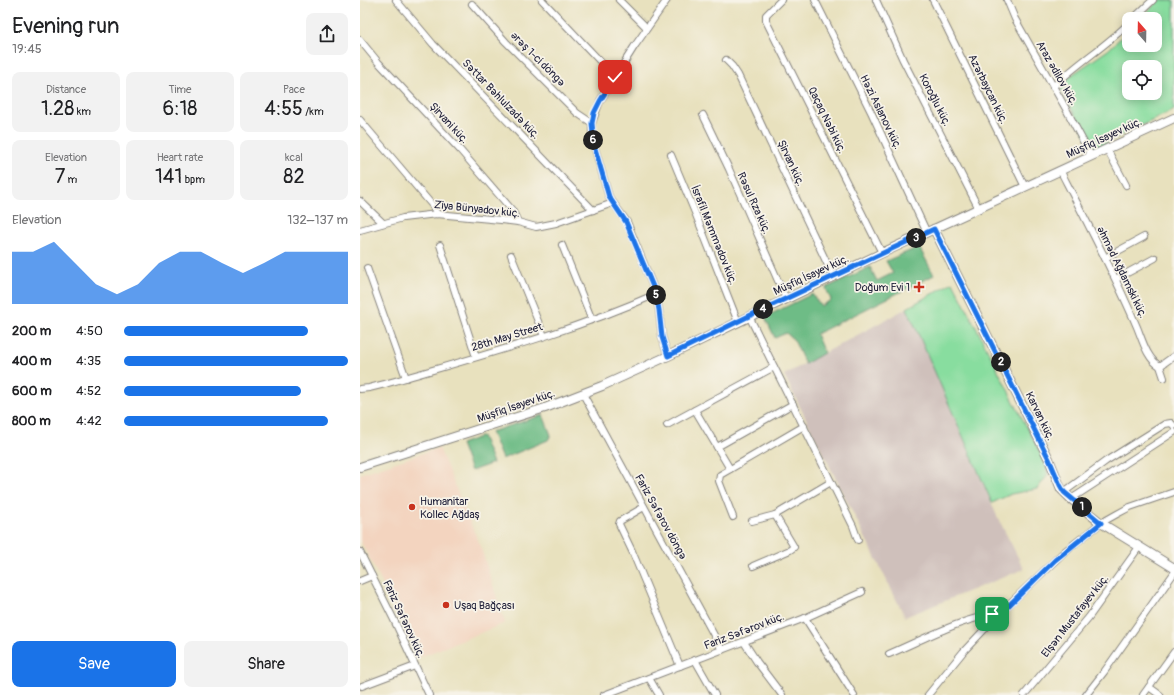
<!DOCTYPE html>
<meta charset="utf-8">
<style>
:root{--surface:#fff;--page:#f2f2f2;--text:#202124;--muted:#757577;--accent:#1a73e8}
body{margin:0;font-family:Pangolin,sans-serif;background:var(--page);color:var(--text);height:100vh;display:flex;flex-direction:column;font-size:15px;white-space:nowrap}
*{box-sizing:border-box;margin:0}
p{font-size:13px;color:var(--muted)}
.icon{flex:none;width:22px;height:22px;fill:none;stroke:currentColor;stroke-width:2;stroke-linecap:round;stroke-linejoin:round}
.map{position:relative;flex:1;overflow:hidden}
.panel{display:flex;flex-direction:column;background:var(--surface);width:360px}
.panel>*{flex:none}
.needle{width:26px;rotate:340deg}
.buttons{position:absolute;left:762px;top:12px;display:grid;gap:8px}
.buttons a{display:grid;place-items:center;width:40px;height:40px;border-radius:8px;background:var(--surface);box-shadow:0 2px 10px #0003;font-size:20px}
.pin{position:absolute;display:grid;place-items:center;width:34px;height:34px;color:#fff;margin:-17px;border-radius:8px;box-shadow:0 2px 6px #0006}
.km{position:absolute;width:20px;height:20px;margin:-10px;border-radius:50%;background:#222;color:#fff;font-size:11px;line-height:20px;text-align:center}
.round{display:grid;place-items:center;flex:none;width:42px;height:42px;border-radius:8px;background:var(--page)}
.headline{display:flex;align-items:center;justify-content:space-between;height:68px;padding:0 12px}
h1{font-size:22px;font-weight:600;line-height:30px}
.figures{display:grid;grid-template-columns:repeat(3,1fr);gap:6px;height:68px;padding:4px 12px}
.figures div{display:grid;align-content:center;border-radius:8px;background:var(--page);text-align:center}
.figures b{font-size:20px;font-weight:600}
.figures small{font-size:11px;font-weight:400}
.figures p{font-size:11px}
.chart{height:112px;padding:8px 12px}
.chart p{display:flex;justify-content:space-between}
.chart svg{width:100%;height:72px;margin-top:4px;fill:var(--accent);opacity:.7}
.button{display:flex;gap:8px;margin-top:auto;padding:8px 12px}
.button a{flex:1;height:46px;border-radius:8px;background:var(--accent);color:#fff;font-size:16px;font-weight:600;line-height:46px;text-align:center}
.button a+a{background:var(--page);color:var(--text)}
ul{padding:0 12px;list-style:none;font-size:13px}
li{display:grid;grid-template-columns:64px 48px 1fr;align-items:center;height:30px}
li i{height:10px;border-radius:5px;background:var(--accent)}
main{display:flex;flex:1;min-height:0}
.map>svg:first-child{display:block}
.built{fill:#f3d4bf}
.industrial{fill:#cfc0bb}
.green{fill:#88dd9f;stroke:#55806d;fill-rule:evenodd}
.forest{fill:#6ebc86;stroke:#486f60}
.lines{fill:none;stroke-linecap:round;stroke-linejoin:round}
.minor-casing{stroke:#85827c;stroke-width:8}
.tertiary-casing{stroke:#85827c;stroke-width:10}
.minor{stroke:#fff;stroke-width:6}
.tertiary{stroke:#fff;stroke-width:8}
.route-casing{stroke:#fff;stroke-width:8}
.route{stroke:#1a73e8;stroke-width:5}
.poi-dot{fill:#c8321e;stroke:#f7f3e8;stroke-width:1.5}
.labels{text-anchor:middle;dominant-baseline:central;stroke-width:3.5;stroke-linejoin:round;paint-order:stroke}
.street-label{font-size:11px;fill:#22223b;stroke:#f7f3e8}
.poi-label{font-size:11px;fill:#22223b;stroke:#f7f3e8;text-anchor:start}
</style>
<main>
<section class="panel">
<div class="headline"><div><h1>Evening run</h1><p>19:45</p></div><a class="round"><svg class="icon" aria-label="share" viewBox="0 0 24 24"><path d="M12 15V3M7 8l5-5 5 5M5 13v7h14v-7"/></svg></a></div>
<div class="figures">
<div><p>Distance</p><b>1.28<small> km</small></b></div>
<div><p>Time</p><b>6:18</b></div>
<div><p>Pace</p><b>4:55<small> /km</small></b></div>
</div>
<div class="figures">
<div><p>Elevation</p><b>7<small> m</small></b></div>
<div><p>Heart rate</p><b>141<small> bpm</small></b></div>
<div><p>kcal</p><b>82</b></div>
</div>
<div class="chart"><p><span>Elevation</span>132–137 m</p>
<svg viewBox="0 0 160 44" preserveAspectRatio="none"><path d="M0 44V12L10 12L20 6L30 19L40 32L50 38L60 32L70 19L80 12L90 12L100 19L110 25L120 19L130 12L140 12L150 12L160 12V44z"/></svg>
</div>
<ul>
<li><b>200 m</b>4:50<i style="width:82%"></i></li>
<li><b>400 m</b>4:35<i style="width:100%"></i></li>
<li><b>600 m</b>4:52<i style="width:79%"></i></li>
<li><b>800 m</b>4:42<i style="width:91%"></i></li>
</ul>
<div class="button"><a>Save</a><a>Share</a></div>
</section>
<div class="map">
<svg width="814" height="695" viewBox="0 0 814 695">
<rect width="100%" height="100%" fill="#f7f3e8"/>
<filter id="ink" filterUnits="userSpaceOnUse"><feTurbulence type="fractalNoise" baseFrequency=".025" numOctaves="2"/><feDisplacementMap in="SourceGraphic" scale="8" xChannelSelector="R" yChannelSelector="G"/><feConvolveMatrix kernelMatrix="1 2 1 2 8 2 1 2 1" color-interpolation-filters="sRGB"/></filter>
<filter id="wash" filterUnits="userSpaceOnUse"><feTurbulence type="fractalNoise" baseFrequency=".012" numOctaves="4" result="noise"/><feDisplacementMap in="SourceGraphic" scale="16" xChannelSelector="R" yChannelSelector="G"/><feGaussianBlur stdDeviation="0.9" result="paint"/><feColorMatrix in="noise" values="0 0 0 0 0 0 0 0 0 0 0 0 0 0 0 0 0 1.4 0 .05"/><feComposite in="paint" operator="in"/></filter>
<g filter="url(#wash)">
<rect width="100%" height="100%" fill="#e8e1be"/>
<path class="built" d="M79 448 121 548 145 623 60 657 0 540V474Z"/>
<path class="industrial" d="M547 308 637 516 664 569 545 617 424 375Z"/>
<g class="green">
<path d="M799 0H814V110L733 149 701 89 703 81 748 50 769 30V45H795V19H780ZM769 67H795V93H769Z"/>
<path d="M593 282 685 463 688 475 677 489 651 494 632 503 547 308Z"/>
</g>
<g class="forest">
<path d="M559 247 574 275 456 334 464 353 445 364 434 340 426 333 415 338 405 317 452 294 461 306 471 300 466 288 510 267 517 281 533 273 526 261Z"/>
<path d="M183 415 191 435 188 440 142 459 131 432Z"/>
<path d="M122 436 133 463 111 471 101 444Z"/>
</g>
</g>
<g filter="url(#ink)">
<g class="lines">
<g class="minor-casing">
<g id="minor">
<path d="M36 0 73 44 233 210"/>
<path d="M182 0 255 77"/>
<path d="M259 0 287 28"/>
<path d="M307 0 274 47 240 101 232 123V135L234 145 249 197 267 222 296 294 299 310 302 337 308 356"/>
<path d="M421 0 406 15V21L522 253"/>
<path d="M455 0 512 114 567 233"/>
<path d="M516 0 543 60 619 209"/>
<path d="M573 0 665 187"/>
<path d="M647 0 655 19 706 109 731 156"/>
<path d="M112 4 146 42 217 113 232 123"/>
<path d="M773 19 793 0"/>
<path d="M0 40 18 62 100 150 152 210 158 222"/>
<path d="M366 60 372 66 378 75 473 276"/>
<path d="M693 87C716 64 745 47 769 23"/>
<path d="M343 115 369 169 426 299"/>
<path d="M0 120 72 205 77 214"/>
<path d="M747 149 766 185"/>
<path d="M311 155 336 215 378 322"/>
<path d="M700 170C727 222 754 273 777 327 782 339 787 359 800 366L814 356"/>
<path d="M0 201 23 223"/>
<path d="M0 230 43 218 77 214 141 220 158 222 176 227 196 223 253 203"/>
<path d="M80 245 116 357"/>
<path d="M202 245 232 320"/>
<path d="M151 255 184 336"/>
<path d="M745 258 784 237"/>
<path d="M7 268 46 378"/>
<path d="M756 279 795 258"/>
<path d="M389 316 493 526 498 540"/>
<path d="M800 366 804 378"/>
<path d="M0 389 9 388 25 384C116 357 209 333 296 294"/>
<path d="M223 394 362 650"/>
<path d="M335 410 370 469"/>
<path d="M307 425 414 367"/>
<path d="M357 447 433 404"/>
<path d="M704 492 746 461 805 424 811 423 814 426"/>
<path d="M711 499 814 432"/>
<path d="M284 507 260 521 259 524 272 551 320 666"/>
<path d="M373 517 359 481 360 475 444 426"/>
<path d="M392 521 415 515"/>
<path d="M0 552 34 620 69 695"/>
<path d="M393 566 430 550 434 547 415 515 471 482"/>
<path d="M0 581 12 576"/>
<path d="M445 618 502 592"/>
<path d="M384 642 397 662 422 695"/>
<path d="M529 654C564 639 602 618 640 613"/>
<path d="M335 660 355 695"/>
<path d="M289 678 299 695"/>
<path d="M2 686 55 666"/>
<path d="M789 687 800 695"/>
<path d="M244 695 445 618 494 695"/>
<path d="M568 695 603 652 640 613 704 552 741 523 757 514 770 507 814 492"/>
<path d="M664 695 729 617 779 547"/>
<path d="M726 695 744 672 814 573"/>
<path d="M783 695 814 652"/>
</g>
</g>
<g class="tertiary-casing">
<g id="tertiary">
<path d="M574 229 689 459 701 489 711 499 741 523 814 568"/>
<path d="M0 467 185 408 242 386 308 356 522 253 814 118"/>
</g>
</g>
<use href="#minor" class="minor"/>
<use href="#tertiary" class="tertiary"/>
</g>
</g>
<g class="lines" filter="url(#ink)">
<g class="route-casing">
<path id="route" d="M255 77 240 101 234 113 232 123 234 145 249 197 266 222 296 294 299 310 302 337 308 356 389 316 574 229 689 459 700 485 704 492 741 523 695 560 640 614H632"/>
</g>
<use href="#route" class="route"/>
</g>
<g class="poi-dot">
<path d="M557 281h4v4h4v4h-4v4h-4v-4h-4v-4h4z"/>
<circle cx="52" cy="507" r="4"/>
<circle cx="86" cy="605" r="4"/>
</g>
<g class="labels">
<g class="street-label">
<text transform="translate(178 59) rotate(45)">Ərəş 1-ci döngə</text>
<text transform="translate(697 73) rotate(60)">Araz Ədilov küç.</text>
<text transform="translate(628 89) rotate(64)">Azərbaycan küç.</text>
<text transform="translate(141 99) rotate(46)">Səttar Bəhlulzadə küç.</text>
<text transform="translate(575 100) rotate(63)">Koroğlu küç.</text>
<text transform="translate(521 112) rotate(64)">Həzi Aslanov küç.</text>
<text transform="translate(467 120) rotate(64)">Qaçaq Nəbi küç.</text>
<text transform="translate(89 123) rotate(47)">Şirvani küç.</text>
<text transform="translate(744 138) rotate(-25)">Müşfiq İsayev küç.</text>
<text transform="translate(431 163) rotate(65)">Şirvan küç.</text>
<text transform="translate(394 203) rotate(66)">Rəsul Rza küç.</text>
<text transform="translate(117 209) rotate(6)">Ziya Bünyadov küç.</text>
<text transform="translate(354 235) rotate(68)">İsrafil Məmmədov küç.</text>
<text transform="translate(762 272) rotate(64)">Əhməd Ağdamski küç.</text>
<text transform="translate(451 275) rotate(-25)">Müşfiq İsayev küç.</text>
<text transform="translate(147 337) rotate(-17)">28th May Street</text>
<text transform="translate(156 406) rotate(-19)">Müşfiq İsayev küç.</text>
<text transform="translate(680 416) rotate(64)">Karvan küç.</text>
<text transform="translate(301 517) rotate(61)">Fariz Səfərov döngə</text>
<text transform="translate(715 616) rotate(-52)">Elşən Mustafayev küç.</text>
<text transform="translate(44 619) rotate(65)">Fariz Səfərov küç.</text>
<text transform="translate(384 631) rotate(-21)">Fariz Səfərov küç.</text>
</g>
<g class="poi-label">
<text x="550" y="287" text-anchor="end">Doğum Evi 1</text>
<text x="60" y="501">Humanitar<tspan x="60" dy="13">Kollec Ağdaş</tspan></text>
<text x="94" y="605">Uşaq Bağçası</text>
</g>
</g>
</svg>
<div class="buttons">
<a><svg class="needle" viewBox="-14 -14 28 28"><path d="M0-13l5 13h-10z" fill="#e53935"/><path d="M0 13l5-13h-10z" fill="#757577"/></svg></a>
<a><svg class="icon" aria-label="locate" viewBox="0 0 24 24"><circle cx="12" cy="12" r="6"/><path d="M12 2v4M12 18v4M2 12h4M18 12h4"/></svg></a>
</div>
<div class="pin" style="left:632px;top:614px;background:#1e9e55"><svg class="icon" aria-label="arrive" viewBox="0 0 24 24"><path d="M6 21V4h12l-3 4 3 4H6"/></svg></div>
<div class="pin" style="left:255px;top:77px;background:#d93025"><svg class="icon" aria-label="check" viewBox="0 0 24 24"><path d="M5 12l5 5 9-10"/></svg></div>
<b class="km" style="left:722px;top:507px">1</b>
<b class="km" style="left:641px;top:362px">2</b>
<b class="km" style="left:556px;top:238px">3</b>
<b class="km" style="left:403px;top:309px">4</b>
<b class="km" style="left:296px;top:295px">5</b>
<b class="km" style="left:233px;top:140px">6</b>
</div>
</main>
